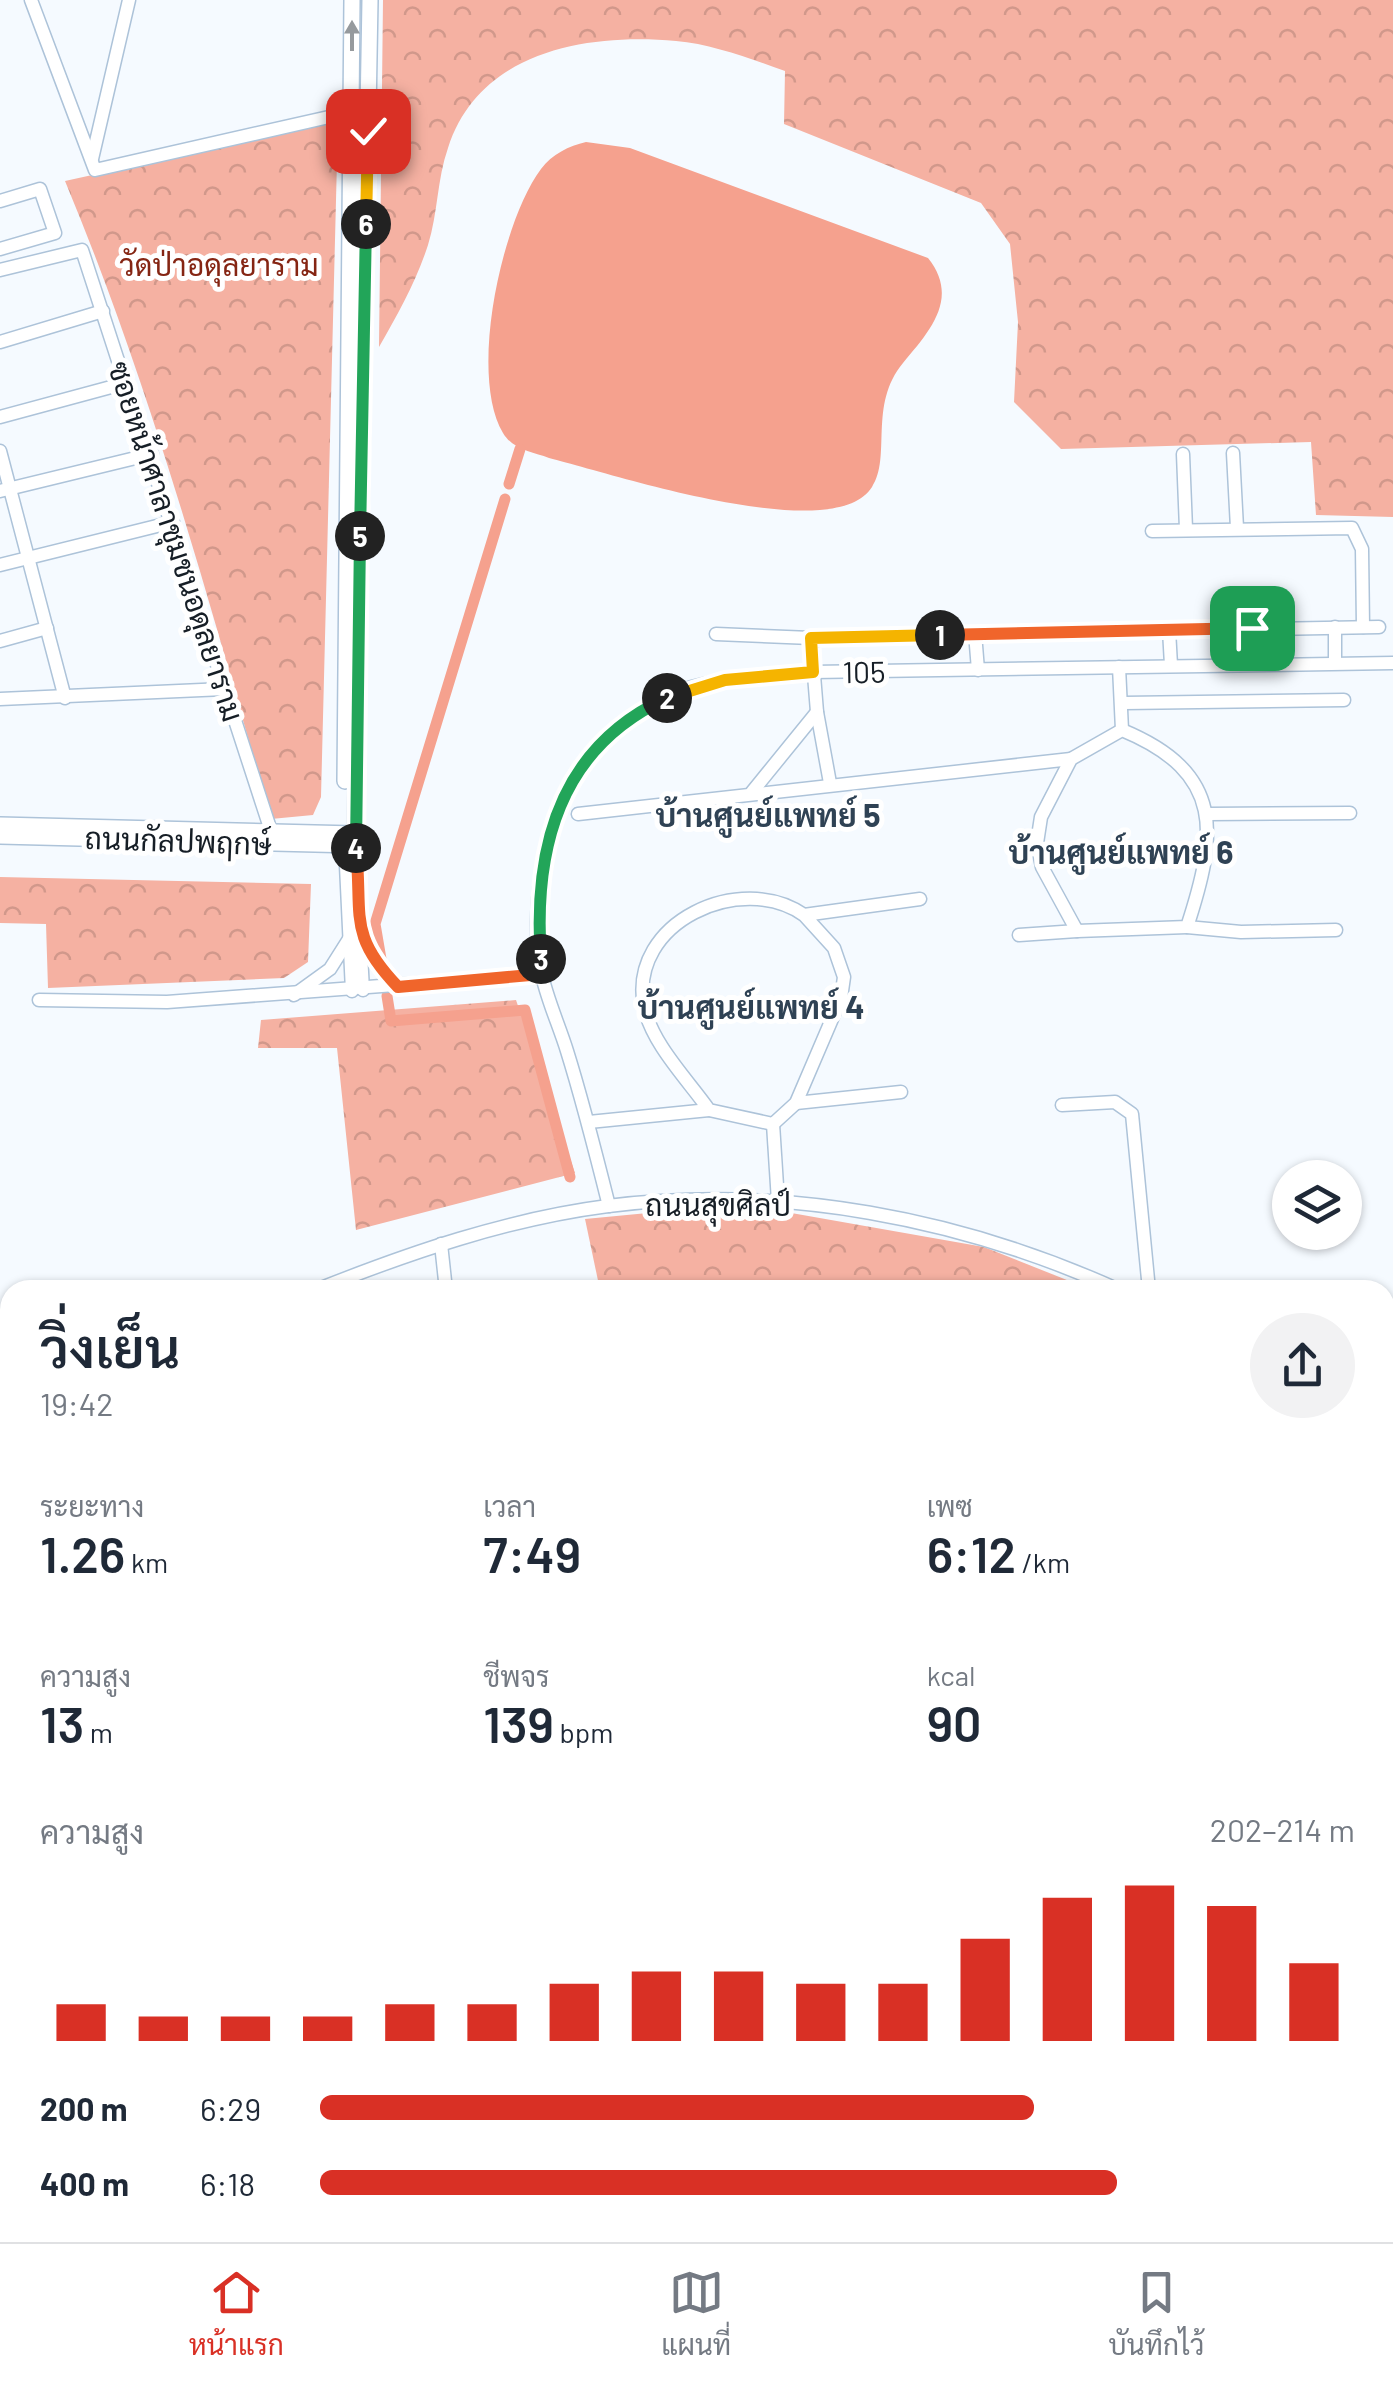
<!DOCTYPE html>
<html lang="th">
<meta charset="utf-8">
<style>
:root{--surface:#fff;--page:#f2f2f3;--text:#1f2937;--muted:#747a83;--line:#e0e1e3;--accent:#d93025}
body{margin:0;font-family:Barlow,Sarabun,sans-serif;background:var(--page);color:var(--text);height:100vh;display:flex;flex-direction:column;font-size:38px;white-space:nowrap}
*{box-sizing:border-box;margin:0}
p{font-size:32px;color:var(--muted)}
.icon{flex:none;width:55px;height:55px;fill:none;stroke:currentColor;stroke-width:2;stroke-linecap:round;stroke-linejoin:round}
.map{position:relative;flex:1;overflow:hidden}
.side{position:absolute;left:0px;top:1280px;width:1395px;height:962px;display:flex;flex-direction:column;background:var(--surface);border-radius:30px 30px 0 0;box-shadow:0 2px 8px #0004}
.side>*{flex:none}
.tools{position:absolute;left:1272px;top:1160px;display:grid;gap:20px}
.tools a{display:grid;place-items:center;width:90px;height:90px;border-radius:50%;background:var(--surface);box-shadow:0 2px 8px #0004;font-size:50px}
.pin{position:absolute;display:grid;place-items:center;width:85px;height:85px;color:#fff;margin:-42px;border-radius:20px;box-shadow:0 5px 15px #0006}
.km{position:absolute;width:50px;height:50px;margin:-25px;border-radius:50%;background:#222;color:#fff;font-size:28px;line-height:50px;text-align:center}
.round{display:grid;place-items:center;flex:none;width:105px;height:105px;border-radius:52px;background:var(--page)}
.head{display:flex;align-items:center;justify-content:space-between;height:170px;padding:0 40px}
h1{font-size:55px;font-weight:600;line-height:75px}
.figures{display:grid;grid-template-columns:repeat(3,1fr);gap:15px;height:170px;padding:10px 40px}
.figures div{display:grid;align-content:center}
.figures b{font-size:50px;font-weight:600}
.figures small{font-size:28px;font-weight:400}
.figures p{font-size:28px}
.chart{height:280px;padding:20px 40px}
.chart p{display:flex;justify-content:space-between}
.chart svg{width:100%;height:180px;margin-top:10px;stroke:var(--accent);stroke-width:6}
ul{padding:0 40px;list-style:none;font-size:32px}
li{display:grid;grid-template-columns:160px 120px 1fr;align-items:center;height:75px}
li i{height:25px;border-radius:12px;background:var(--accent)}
.menu{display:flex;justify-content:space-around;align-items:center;height:140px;border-top:2px solid var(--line);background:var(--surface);font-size:28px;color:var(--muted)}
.menu a{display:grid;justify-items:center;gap:5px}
.menu .selected{color:var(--accent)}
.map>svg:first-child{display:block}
.forest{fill:url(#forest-crowns)}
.park{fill:url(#park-dots)}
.water{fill:#f5a18e}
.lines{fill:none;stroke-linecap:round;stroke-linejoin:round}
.canal{stroke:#f5a18e;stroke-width:11}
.minor-casing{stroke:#adc3d9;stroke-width:15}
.major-casing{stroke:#adc3d9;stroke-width:18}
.minor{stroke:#fff;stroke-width:12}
.major{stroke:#fff;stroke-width:15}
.oneway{fill:#969a9d}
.split-1-casing{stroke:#fff;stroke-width:20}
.split-2-casing{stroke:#fff;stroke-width:20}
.split-3-casing{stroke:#fff;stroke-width:20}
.split-4-casing{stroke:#fff;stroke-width:20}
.split-5-casing{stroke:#fff;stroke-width:20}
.split-6-casing{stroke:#fff;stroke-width:20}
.split-7-casing{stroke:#fff;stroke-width:20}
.split-1{stroke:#f0652b;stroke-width:12}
.split-2{stroke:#f5b400;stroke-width:12}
.split-3{stroke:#22a559;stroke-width:12}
.split-4{stroke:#f0652b;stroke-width:12}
.split-5{stroke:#22a559;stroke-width:12}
.split-6{stroke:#22a559;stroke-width:12}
.split-7{stroke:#f5b400;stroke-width:12}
.labels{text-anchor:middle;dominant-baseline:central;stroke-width:10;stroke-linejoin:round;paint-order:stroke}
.park-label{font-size:30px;fill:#852513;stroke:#fff}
.street-label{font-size:30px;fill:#161e26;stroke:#fff}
.neighbourhood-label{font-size:32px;font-weight:bold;fill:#2f4254;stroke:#fff}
</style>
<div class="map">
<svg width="1393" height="2242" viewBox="0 0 1393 2242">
<defs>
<pattern id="forest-crowns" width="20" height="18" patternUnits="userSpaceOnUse" patternTransform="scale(2.5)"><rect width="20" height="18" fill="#f5b1a2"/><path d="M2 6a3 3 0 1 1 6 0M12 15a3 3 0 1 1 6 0" fill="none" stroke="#d1988b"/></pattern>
<pattern id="park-dots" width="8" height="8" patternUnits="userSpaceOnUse" patternTransform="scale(2.5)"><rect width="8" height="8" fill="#f6c7bd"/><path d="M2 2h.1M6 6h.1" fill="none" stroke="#d2aaa2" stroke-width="1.8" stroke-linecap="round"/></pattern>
</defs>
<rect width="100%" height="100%" fill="#f5faff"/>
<g class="forest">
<path d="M383 0H1393V517L1316 515 1311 442 1061 449 1014 402 1018 322 1010 244 981 203 784 124 785 71C751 59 712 44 676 41 587 33 479 51 448 148 437 179 438 213 428 245 416 282 398 314 379 347Z"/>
<path d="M338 121 321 797 313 815 271 819C210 604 151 387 65 181Z"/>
<path d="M0 877 311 884 308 962 284 978 48 988 46 924 0 923Z"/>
<path d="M516 1000 575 1173 356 1230 337 1048H258L261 1020Z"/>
<path d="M700 1208 780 1211 984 1247 1092 1290H600L585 1219Z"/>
<path d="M1385 2004 1393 2023V2242H1084L1094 2232H1385Z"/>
</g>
<path class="park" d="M727 2233H1094L1084 2242H731Z"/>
<g class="water">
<path d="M586 142 630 148 928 258C960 298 930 331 903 363 868 405 892 457 872 487 834 548 610 473 549 458 533 452 513 450 503 433 468 374 502 221 541 169 552 154 569 146 586 142Z"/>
<path d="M766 2232H1071V2233L1061 2242H765Z"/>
</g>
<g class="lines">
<g class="canal">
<path d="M509 484 520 449"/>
<path d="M382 965 375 924 505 499"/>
<path d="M387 996 391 1021 525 1010 570 1177"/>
</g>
<g class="minor-casing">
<g id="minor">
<path d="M31 0 95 170 351 112"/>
<path d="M92 159 129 0"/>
<path d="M0 201 40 189 55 233 0 249"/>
<path d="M0 270 82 250 271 831"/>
<path d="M0 342 103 311"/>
<path d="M0 417 126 383"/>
<path d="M0 451 65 698"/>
<path d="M1233 453 1237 528"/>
<path d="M1183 454 1186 529"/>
<path d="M0 491 152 454"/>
<path d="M1152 531 1352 528 1362 549 1363 627"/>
<path d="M0 565 173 522"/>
<path d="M1335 627V663"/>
<path d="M1169 630 1171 665"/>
<path d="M975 633 978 670"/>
<path d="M716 634 811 638 1379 627"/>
<path d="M811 638 817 712 830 783"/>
<path d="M0 641 47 628"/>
<path d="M1119 667 1122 730"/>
<path d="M0 699 224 689"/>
<path d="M1124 703 1344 700"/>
<path d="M1122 730C1226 773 1217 835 1187 927L1077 931 1042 867 1037 843 1041 817 1071 759Z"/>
<path d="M752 792 817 712"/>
<path d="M578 814 1071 759"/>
<path d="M1209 814 1350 813"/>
<path d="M345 845 352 991"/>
<path d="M355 845 363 990"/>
<path d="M804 915 834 948 844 977 841 998 796 1103 773 1124 709 1110C688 1080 651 1043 644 1006 628 922 741 871 804 915L920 899"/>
<path d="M1187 927 1241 932 1336 930"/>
<path d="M1019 935 1077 931"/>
<path d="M365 948 398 987"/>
<path d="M294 995 330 969 349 939"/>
<path d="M39 1000 167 1002 542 974"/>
<path d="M796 1103 901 1092"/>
<path d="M1062 1105 1115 1102 1132 1114 1149 1290"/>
<path d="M589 1122 709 1110"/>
<path d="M773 1124 778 1201"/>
<path d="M609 1206C596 1154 583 1102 567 1051 559 1025 546 997 541 971 522 857 572 723 692 687 731 676 773 675 813 672L1393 663"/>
<path d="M441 1244 446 1290"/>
<path d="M316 1290C409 1253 507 1219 608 1206 783 1184 960 1218 1119 1290"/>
<path d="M0 1405 10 1402"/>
<path d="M0 1432 10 1463"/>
<path d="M1385 1469 1393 1453"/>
<path d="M1385 1479 1393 1495"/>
<path d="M1385 1537 1393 1522"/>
<path d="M0 1883 10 1882"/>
<path d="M0 1950 10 1948"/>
<path d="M1385 2004 1393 2023"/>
<path d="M341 2232 342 2242"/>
<path d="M710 2232 715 2242"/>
<path d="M545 2242 553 2232"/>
</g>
</g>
<g class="major-casing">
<g id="major">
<path d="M345 781 352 0"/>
<path d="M0 825 355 834"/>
<path d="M0 836 355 845 370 0"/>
</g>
</g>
<use href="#minor" class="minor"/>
<use href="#major" class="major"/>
</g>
<defs><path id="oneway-solid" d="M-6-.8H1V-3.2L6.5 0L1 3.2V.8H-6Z" transform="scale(2.5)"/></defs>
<use class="oneway" href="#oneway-solid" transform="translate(352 36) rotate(-90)"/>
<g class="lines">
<g class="split-1-casing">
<path id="split-1" d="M940 635 1252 628"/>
</g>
<g class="split-2-casing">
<path id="split-2" d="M667 698 725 680 813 672 811 638 940 635"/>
</g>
<g class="split-3-casing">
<path id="split-3" d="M541 959C533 850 558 748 667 698"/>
</g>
<g class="split-4-casing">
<path id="split-4" d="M356 848C363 916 347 934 398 987L542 974 541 959"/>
</g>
<g class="split-5-casing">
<path id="split-5" d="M356 848 360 536"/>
</g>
<g class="split-6-casing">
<path id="split-6" d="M360 536 366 224"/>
</g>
<g class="split-7-casing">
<path id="split-7" d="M366 224 368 131"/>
</g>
<use href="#split-1" class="split-1"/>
<use href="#split-2" class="split-2"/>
<use href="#split-3" class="split-3"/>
<use href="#split-4" class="split-4"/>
<use href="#split-5" class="split-5"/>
<use href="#split-6" class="split-6"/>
<use href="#split-7" class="split-7"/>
</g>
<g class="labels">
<g class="park-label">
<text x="219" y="264">วัดป่าอดุลยาราม</text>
</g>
<g class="street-label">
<text transform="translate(177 541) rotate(72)">ซอยหน้าศาลาชุมชนอดุลยาราม</text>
<text transform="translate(864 671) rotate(-1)">105</text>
<text transform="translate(178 840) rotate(2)">ถนนกัลปพฤกษ์</text>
<text x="718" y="1204">ถนนสุขศิลป์</text>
</g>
<g class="neighbourhood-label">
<text x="768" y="814">บ้านศูนย์แพทย์ 5</text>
<text x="1121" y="851">บ้านศูนย์แพทย์ 6</text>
<text x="751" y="1006">บ้านศูนย์แพทย์ 4</text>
</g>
</g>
</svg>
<div class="tools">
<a><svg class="icon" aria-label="layers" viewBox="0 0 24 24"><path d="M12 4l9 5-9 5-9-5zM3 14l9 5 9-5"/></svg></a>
</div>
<div class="pin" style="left:1252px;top:628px;background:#1e9e55"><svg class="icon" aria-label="arrive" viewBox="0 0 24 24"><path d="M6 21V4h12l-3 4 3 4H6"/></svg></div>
<div class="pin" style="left:368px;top:131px;background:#d93025"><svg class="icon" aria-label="check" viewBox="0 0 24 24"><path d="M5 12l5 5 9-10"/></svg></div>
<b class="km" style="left:940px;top:635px">1</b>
<b class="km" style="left:667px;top:698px">2</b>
<b class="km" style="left:541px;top:959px">3</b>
<b class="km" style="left:356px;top:848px">4</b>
<b class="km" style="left:360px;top:536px">5</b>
<b class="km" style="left:366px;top:224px">6</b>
<section class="side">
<div class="head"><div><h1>วิ่งเย็น</h1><p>19:42</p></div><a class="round"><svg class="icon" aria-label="share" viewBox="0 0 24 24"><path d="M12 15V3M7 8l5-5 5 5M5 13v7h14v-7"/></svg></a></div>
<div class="figures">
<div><p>ระยะทาง</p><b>1.26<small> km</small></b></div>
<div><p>เวลา</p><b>7:49</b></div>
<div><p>เพซ</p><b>6:12<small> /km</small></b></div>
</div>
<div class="figures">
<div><p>ความสูง</p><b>13<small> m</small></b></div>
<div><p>ชีพจร</p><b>139<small> bpm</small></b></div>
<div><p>kcal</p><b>90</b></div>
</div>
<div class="chart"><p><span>ความสูง</span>202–214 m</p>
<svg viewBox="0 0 160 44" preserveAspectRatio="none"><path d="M5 44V35M15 44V38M25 44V38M35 44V38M45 44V35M55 44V35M65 44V30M75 44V27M85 44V27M95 44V30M105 44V30M115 44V19M125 44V9M135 44V6M145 44V11M155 44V25"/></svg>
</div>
<ul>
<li><b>200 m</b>6:29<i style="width:69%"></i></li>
<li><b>400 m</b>6:18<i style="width:77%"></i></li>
</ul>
</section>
</div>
<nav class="menu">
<a class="selected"><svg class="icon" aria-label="home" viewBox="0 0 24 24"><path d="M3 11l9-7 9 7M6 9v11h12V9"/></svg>หน้าแรก</a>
<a><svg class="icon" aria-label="map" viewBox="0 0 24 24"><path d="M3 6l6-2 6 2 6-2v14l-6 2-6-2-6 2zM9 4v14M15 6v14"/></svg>แผนที่</a>
<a><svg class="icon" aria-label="saved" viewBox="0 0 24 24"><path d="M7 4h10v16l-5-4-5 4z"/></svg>บันทึกไว้</a>
</nav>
